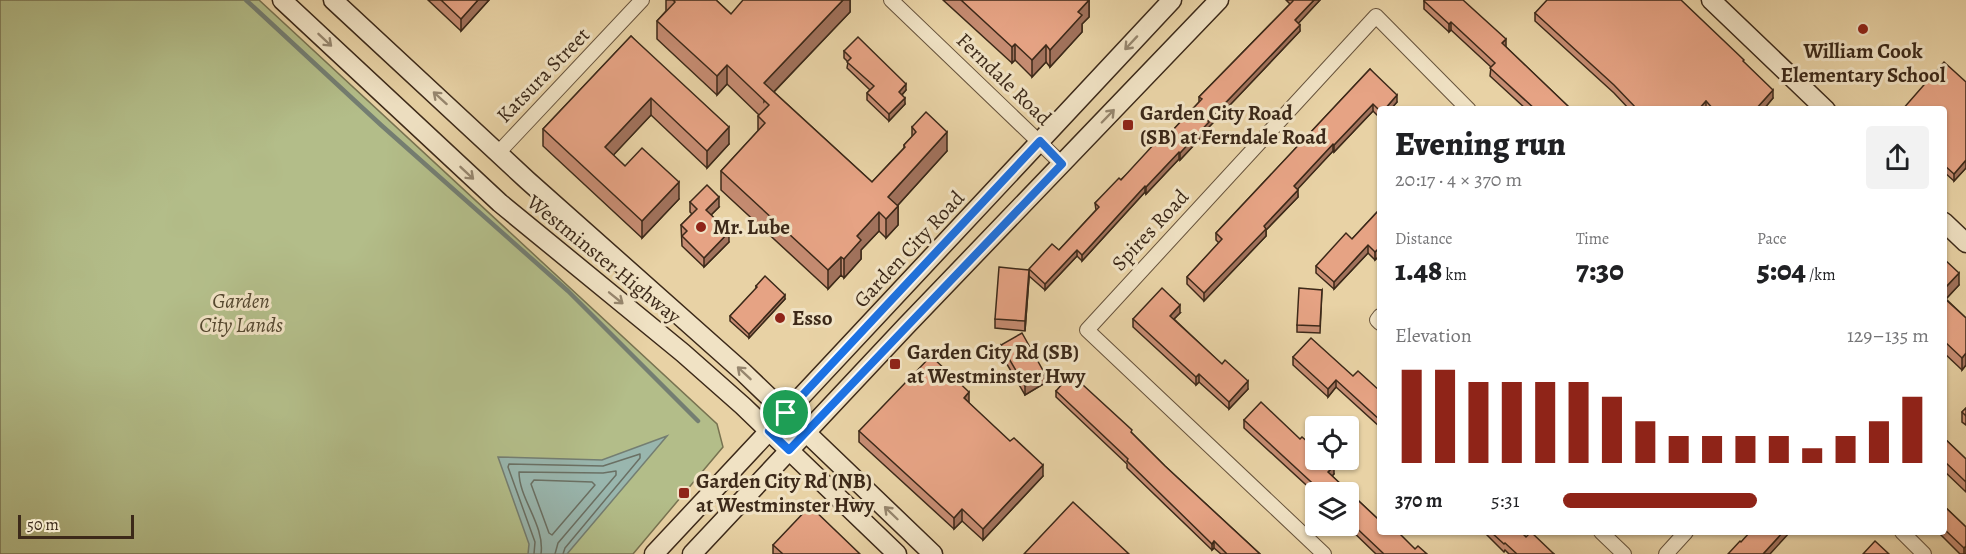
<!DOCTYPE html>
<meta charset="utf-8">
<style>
:root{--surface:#fff;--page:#f2f2f2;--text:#202124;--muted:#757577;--accent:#8f2418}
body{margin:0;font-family:Alegreya,serif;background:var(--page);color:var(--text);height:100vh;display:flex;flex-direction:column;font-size:22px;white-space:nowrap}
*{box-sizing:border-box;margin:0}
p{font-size:20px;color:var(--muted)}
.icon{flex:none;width:33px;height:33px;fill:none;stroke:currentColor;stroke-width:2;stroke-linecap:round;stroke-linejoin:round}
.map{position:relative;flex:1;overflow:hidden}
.drawer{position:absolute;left:1377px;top:106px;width:570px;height:429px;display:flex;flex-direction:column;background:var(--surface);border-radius:6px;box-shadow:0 2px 4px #0004}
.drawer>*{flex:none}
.tools{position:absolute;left:1305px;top:416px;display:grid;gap:12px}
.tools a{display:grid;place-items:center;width:54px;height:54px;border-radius:6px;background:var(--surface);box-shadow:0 2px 4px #0004;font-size:30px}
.scale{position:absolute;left:18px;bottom:15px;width:116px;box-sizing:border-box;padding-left:6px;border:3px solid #3c2919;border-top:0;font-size:16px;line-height:21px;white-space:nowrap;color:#3c2919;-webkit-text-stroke:4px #f0e2c4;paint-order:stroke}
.pin{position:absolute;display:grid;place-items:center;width:51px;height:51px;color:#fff;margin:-26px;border:3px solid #fff;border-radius:50%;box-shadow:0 2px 6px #0007}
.round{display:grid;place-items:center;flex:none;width:63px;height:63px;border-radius:6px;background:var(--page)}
.overview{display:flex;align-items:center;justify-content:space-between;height:102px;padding:0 18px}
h1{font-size:33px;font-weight:800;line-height:45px}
.figures{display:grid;grid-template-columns:repeat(3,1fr);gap:9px;height:102px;padding:6px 18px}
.figures div{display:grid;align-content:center}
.figures b{font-size:30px;font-weight:800}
.figures small{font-size:16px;font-weight:400}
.figures p{font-size:16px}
.chart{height:168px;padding:12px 18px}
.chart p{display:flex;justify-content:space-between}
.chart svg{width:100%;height:108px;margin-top:6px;stroke:var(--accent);stroke-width:6}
ul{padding:0 18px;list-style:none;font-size:20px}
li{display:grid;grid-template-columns:96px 72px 1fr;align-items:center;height:45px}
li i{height:15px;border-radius:8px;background:var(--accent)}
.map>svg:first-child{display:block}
.green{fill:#b3bd89;stroke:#787351;stroke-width:1.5}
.water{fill:#99b6ae;stroke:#747e72;stroke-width:1.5}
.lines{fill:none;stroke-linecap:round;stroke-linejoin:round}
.shore{stroke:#6a7064;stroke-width:1.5}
.stream{stroke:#747e72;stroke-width:4.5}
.street-casing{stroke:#67533c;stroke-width:16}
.secondary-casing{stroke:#3c2919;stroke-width:21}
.street{stroke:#f0e2c4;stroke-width:14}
.secondary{stroke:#f0e2c4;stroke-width:18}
.wall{fill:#c68c72;stroke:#3c2919;stroke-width:1.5}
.shaded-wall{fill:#a1725c;stroke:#3c2919;stroke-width:1.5}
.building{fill:#e6a384;stroke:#3c2919;stroke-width:1.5}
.oneway{stroke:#96866e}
.route-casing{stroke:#fff;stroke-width:12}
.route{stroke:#1a73e8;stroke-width:8}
.poi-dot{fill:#8f2418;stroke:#f0e2c4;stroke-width:2}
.labels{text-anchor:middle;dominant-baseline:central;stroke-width:6;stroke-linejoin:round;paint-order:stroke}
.poi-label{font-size:21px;font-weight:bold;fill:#3c2919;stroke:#f0e2c4;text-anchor:start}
.street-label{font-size:21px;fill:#3c2919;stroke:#f0e2c4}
.park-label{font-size:21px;font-style:italic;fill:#54472f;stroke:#f0e2c4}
</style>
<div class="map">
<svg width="1966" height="554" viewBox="0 0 1966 554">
<rect width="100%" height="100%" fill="#e8d2a5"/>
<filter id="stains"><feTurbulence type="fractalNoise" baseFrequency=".00333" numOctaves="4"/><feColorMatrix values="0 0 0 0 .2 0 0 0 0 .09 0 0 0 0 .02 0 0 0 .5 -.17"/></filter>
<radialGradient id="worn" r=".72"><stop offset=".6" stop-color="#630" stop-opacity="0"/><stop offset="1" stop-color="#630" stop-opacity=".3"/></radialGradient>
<path class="green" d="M0 0H259L717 424 723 447 633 554H0Z"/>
<path class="water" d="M667 436 567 554H528L529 544 498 457 602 460Z"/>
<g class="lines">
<g class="shore">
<path d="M534 480 592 482 595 485 552 535 549 533 531 484Z"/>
<path d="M534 554 535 542 508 467 509 464 603 466 640 454V458L565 548 563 554"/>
<path d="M541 554C545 525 519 499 519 472L603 473 616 471V475L558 543 555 554"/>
</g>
<path class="stream" d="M246 0 381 125 568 291 698 421"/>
<g class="street-casing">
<g id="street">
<path d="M891 0 1062 164"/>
<path d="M499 152 642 0"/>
<path d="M1380 316 1377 320 1380 323"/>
<path d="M1601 532 1624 554"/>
<path d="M1902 532 1924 554"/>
<path d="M1324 554 1087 330 1376 16 1469 110"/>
<path d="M1666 554 1686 532"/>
</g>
</g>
<g class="secondary-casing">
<g id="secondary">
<path d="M282 0 500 203 683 353 743 406 897 554"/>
<path d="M333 0 527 180 743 372 933 554"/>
<path d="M1711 0 1826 110"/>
<path d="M1944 222 1966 243"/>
<path d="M654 554 1172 0"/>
<path d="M692 554 906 326 1219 0"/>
</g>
</g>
<use href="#street" class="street"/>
<use href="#secondary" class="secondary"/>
</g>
<g class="wall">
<path d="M428 0H489L461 31Z"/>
<path d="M666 0H716L731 14 850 0V12L774 92 872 182 904 148V145L912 137V127L947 151 898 205V225L886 238 879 231 861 250V259L844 278 841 275 828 289 721 190V171L758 131V116L759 115 727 84 717 95 657 39V21L666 11Z"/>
<path d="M943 0H1089V17L1082 24V32L1050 67 1046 62 1032 77 1015 60 1012 63Z"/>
<path d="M1286 0H1320L1298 23 1300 31 1209 127V129L1180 160 1179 159 1146 194 1145 192 1082 261 1077 256 1045 290 1029 276 1025 331 995 328V319L1029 270 1059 250 1096 210 1095 203 1158 146 1199 102V97L1290 4Z"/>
<path d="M1424 1 1506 47 1572 110H1527L1490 76 1491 67 1451 30 1449 32 1424 9Z"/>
<path d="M1535 13 1744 63 1773 98 1763 110H1630L1614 93 1535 21Z"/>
<path d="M631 36 729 144 707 168 651 115 613 155 625 166 679 199 642 238 543 146V129Z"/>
<path d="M844 51 906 90 902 95 905 104 889 121 867 100V93L870 90 847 68 848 62 844 58Z"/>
<path d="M1370 69 1397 102 1390 110H1380V118L1373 111 1334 152 1333 151 1297 189 1298 197 1266 230V236L1204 301 1187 284V277L1219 243 1216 240V233Z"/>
<path d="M1966 82V168L1954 181 1944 172V110Z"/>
<path d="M690 202 719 207 711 215 729 242 704 267 682 246 681 225 692 214 690 212Z"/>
<path d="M1380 209V255L1375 260 1368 253 1334 289 1316 273V266L1352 239Z"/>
<path d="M1944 259 1959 285 1946 299 1966 318V365L1962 370 1944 353Z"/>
<path d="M756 286 785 299 749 338 730 321V316L756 289Z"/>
<path d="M1322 290 1320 333 1297 332V325Z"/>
<path d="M1180 313 1174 319 1248 389 1229 409 1199 382 1196 385 1133 327V319Z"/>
<path d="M1001 345 1045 383 1025 395 1001 354Z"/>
<path d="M1293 357 1353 376 1380 391V427L1336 387 1328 397 1293 365Z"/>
<path d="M1056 391 1132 433 1165 466 1260 554H1221L1214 548 1212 550 1127 468V464L1056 397Z"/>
<path d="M969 403 1043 476 983 540 962 521 954 529 859 442V431Z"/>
<path d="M1966 408V425L1962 422V412Z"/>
<path d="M1244 420 1334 474 1332 476 1379 520 1415 549 1427 554H1376L1346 525H1348V492H1316V494L1244 428Z"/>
<path d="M1944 438 1966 459V492L1944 471Z"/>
<path d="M1944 506 1966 527V554H1960L1938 532H1944Z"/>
<path d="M1484 532H1521L1526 537 1554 554H1509L1505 550 1504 552Z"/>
<path d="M773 545 860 554H773Z"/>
</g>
<g class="shaded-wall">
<path d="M478 0H489L461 31V19Z"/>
<path d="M843 0H850V12L764 102V83Z"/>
<path d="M1089 0V17L1082 24V32L1050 67V50L1078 12Z"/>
<path d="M1314 0H1320L1295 27V20Z"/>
<path d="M1451 22V30L1449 32V24Z"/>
<path d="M1300 25V31L1209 127V129L1180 160V153L1208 121Z"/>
<path d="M1506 39V47L1502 51V43Z"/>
<path d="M1015 44V60L1012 63V47Z"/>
<path d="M1046 45V62L1032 77V60Z"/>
<path d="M727 65V84L717 95V76Z"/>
<path d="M906 84V90L899 98V92Z"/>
<path d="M1773 90V98L1763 110H1755Z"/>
<path d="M1397 95V102L1390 110H1384Z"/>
<path d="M651 98V115L605 164V147Z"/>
<path d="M905 98V104L889 121V114Z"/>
<path d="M1706 101V109L1698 110Z"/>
<path d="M1373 104V111L1334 152V145Z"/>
<path d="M729 127V144L707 168V151Z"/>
<path d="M947 132V151L888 216V197Z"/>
<path d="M1333 144V151L1294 193V186Z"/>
<path d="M1179 152V159L1146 194V187Z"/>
<path d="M1966 160V168L1954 181V174Z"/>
<path d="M679 182V199L642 238V221Z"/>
<path d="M1145 186V192L1082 261V255Z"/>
<path d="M1298 190V197L1266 230V236L1204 301V293L1264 226Z"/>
<path d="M719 197V207L706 220V210Z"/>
<path d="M898 206V225L886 238V219Z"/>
<path d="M879 212V231L861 250V259L844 278V259L857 236Z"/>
<path d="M729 232V242L704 267V258Z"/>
<path d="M1368 245V253L1334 289V282Z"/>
<path d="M1380 247V255L1375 260V252Z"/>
<path d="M1077 250V256L1045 290V284Z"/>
<path d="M841 257V275L828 289V270Z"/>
<path d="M1029 270V279L1025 331V321Z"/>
<path d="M1959 273V285L1944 301V289Z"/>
<path d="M785 295V299L749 338V334Z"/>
<path d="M1180 305V313L1170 323V316Z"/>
<path d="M1966 353V365L1962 370V358Z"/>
<path d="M1045 374V383L1025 395V386Z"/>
<path d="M1199 374V382L1196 385V377Z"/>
<path d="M1336 380V387L1328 397V389Z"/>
<path d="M1248 381V389L1229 409V402Z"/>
<path d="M969 392V403L964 398Z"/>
<path d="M1043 465V476L983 540V529Z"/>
<path d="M1334 466V474L1328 480V472Z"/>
<path d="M962 509V521L954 529V518Z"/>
<path d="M1783 532H1790L1770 554H1763Z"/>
<path d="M1214 541V548L1212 550V544Z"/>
<path d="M1966 546V554H1964V548Z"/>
</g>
<g class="building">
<path d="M441 0H478L461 19Z"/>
<path d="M673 0H716L731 14 743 0H843L764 83 872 182 905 147 904 145 916 132 912 127 926 112 947 132 888 197 898 206 886 219 879 212 857 236 861 240 844 259 841 257 828 270 721 171 765 123 758 116 769 105 727 65 717 76 657 21 675 2Z"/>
<path d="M961 0H1089L1078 12 1082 15 1050 50 1046 45 1032 60 1015 44 1012 47Z"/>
<path d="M1293 0H1314L1295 20 1300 25 1208 121 1209 122 1180 153 1179 152 1146 187 1145 186 1082 255 1077 250 1045 284 1029 269 1052 244 1059 250 1099 207 1095 203 1119 178 1121 180 1155 143 1158 146 1202 99 1199 97 1293 1Z"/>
<path d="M1425 0H1463L1506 39 1502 43 1572 110H1536L1490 68 1495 63 1451 22 1449 24 1424 1Z"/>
<path d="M1547 0H1681L1744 60 1743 61 1773 90 1755 110H1714L1706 101 1698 110H1638L1614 85 1535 13Z"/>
<path d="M631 36 729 127 707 151 651 98 605 147 625 166 642 148 679 182 642 221 543 129Z"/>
<path d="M858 37 906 84 899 92 905 98 889 114 867 93 874 86 847 62 851 58 844 51Z"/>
<path d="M1944 62 1966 82V160L1954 174 1944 165V110H1902Z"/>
<path d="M1370 69 1397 95 1384 110H1380V111L1373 104 1334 145 1333 144 1294 186 1298 190 1264 226 1266 229 1204 293 1187 277 1222 239 1216 233Z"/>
<path d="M707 185 719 197 706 210 729 232 704 258 682 236 687 231 681 225 697 209 690 202Z"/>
<path d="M1380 209V247L1375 252 1368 245 1334 282 1316 266 1346 233 1352 239Z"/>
<path d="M1944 259 1959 273 1944 289Z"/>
<path d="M999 267 1029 270 1025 321 995 319Z"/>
<path d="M765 276 785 295 749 334 730 316 757 287 756 286Z"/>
<path d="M1162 288 1180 305 1170 316 1222 364 1225 360 1248 381 1229 402 1199 374 1196 377 1133 319Z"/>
<path d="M1299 288 1322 290 1320 326 1297 325Z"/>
<path d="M1944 298 1966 318V353L1962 358 1944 341Z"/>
<path d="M1022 333 1045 374 1025 386 1001 345Z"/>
<path d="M1311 338 1353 376 1358 371 1380 391V420L1336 380 1328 389 1293 357Z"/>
<path d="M931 356 969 392 964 398 1010 441 1014 438 1043 465 983 529 962 509 954 518 859 431Z"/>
<path d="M1071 374 1132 430 1131 432 1165 466 1260 554H1227L1214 541 1212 544 1127 461 1128 459 1056 391Z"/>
<path d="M1261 402 1300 439 1302 437 1316 449V459H1326L1334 466 1328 472 1379 520 1380 519V532H1398L1415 549 1418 546 1427 554H1384L1348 520V492H1322L1244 420Z"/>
<path d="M1966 408V416L1962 412Z"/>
<path d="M1944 438 1966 459V482L1944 461Z"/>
<path d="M1073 502 1129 554H1024Z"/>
<path d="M810 506 860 554H783L773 545Z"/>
<path d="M1944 506 1966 527V546L1964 548 1944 529Z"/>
<path d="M1491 532H1521L1526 537 1531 532 1554 554H1517L1505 543 1504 544Z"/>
<path d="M1750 532H1783L1763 554H1728L1740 541 1741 542Z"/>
<path d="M1875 541 1889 554H1863Z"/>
</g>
<defs><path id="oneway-shaft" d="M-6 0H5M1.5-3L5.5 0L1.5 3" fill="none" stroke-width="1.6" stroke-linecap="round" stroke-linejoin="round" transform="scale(1.5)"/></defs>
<g class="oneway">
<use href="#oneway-shaft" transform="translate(325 40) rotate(43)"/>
<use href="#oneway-shaft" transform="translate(1131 43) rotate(133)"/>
<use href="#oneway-shaft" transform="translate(440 98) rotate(-138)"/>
<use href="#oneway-shaft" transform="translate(1108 116) rotate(-46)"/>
<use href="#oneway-shaft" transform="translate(467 173) rotate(43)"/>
<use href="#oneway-shaft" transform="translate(616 298) rotate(39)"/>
<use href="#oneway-shaft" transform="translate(744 373) rotate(-137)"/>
<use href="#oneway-shaft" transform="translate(891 513) rotate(-136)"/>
</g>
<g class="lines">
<g class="route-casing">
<path id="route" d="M1040 141 1062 164 789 450 769 431Z"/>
</g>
<use href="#route" class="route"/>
</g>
<g class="poi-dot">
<circle cx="1863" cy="29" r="6"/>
<rect x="1122" y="119" width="12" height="12" rx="3"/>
<circle cx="701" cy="227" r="6"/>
<circle cx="780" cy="318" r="6"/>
<rect x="889" y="358" width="12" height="12" rx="3"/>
<rect x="678" y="487" width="12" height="12" rx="3"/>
</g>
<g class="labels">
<g class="poi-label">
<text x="1863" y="51" text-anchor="middle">William Cook<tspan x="1863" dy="24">Elementary School</tspan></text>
<text x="1140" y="113">Garden City Road<tspan x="1140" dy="24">(SB) at Ferndale Road</tspan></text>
<text x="713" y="227">Mr. Lube</text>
<text x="792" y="318">Esso</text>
<text x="907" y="352">Garden City Rd (SB)<tspan x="907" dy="24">at Westminster Hwy</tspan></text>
<text x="696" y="481">Garden City Rd (NB)<tspan x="696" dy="24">at Westminster Hwy</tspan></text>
</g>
<g class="street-label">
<text transform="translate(543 75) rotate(-46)">Katsura Street</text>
<text transform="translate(1004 79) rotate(44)">Ferndale Road</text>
<text transform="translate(1150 230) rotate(-47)">Spires Road</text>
<text transform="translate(909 249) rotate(-47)">Garden City Road</text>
<text transform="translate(604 259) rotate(39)">Westminster Highway</text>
</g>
<g class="park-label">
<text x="241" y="301">Garden<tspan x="241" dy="24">City Lands</tspan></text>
</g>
</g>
<rect width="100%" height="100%" filter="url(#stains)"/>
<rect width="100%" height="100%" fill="url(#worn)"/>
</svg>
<div class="tools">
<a><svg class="icon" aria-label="locate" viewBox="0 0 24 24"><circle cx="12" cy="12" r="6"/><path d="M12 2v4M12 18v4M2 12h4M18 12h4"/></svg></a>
<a><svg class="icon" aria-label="layers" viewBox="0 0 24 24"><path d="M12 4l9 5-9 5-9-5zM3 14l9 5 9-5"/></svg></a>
</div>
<div class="scale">50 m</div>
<div class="pin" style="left:786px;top:413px;background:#1e9e55"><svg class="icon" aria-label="arrive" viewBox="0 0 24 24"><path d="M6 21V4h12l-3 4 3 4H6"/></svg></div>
<section class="drawer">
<div class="overview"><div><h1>Evening run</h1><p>20:17 · 4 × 370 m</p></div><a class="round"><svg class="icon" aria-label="share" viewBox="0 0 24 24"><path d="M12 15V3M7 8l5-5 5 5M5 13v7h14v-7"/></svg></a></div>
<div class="figures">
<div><p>Distance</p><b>1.48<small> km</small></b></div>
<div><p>Time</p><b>7:30</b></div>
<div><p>Pace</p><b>5:04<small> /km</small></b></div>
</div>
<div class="chart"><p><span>Elevation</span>129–135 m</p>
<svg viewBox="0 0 160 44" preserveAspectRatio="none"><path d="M5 44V6M15 44V6M25 44V11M35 44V11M45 44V11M55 44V11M65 44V17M75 44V27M85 44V33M95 44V33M105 44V33M115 44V33M125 44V38M135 44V33M145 44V27M155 44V17"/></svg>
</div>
<ul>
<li><b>370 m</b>5:31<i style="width:53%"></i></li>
</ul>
</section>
</div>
